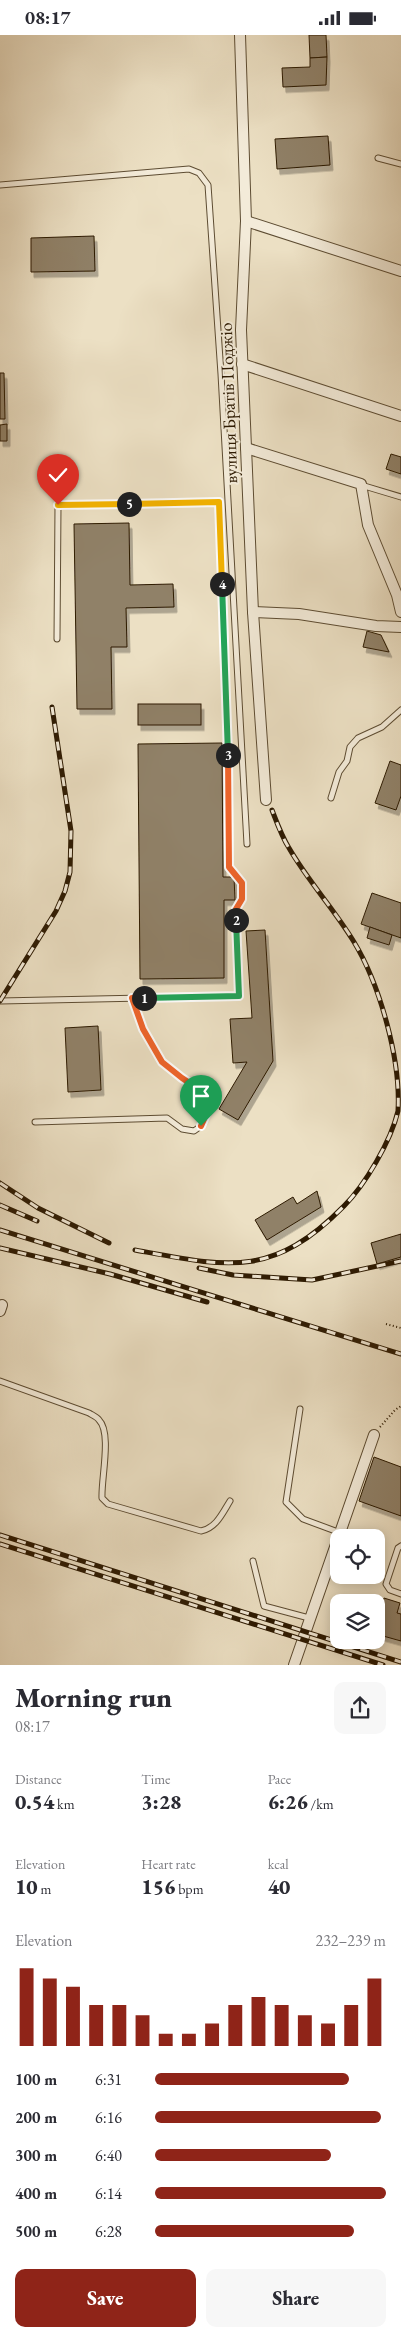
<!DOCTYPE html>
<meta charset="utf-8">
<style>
:root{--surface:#fff;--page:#f7f7f7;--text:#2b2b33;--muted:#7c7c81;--accent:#8f2418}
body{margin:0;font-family:"EB Garamond",serif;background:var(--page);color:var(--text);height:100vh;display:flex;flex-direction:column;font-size:19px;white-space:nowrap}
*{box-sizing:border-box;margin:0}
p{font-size:16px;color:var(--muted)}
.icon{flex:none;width:28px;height:28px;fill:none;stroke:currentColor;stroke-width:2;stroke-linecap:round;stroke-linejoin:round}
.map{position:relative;height:1630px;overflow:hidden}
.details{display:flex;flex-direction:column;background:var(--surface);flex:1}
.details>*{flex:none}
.buttons{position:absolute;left:330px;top:1494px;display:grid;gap:10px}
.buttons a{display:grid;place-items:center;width:55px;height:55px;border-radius:10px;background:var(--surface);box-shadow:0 2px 12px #0003;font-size:25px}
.pin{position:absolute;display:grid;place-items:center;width:42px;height:42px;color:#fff;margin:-51px -21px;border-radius:50% 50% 50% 0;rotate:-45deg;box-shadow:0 0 5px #0007}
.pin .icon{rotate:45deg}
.km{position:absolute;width:25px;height:25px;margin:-12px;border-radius:50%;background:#222;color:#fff;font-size:14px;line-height:25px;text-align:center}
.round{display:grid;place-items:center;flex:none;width:52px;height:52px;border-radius:10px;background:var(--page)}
.headline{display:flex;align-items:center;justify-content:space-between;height:85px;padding:0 15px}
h1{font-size:28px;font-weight:800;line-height:38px}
.metrics{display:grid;grid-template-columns:repeat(3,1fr);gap:8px;height:85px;padding:5px 15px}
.metrics div{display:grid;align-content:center}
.metrics b{font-size:21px;font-weight:800}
.metrics small{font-size:14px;font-weight:400}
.metrics p{font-size:14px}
.chart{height:140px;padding:10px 15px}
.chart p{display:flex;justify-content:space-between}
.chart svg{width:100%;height:90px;margin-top:5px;stroke:var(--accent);stroke-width:6}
.action{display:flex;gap:10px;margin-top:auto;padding:10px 15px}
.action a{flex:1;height:58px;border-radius:10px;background:var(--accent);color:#fff;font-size:20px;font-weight:800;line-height:58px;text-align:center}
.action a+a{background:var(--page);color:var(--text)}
ul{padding:0 15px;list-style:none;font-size:16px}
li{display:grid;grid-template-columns:80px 60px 1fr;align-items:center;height:38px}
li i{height:12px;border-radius:6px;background:var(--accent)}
.status{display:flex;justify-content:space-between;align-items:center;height:35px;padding:0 25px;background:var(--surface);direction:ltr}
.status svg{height:14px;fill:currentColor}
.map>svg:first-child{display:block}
.building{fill:#908167;stroke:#2d1a02;filter:url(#shadow)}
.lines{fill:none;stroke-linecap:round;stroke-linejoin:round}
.lane-casing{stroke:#5d4c32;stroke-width:7}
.street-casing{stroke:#5d4c32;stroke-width:12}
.path{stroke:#2d1a02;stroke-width:2;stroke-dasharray:1 2.5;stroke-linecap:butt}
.lane{stroke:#f3ebd9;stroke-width:5}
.street{stroke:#f3ebd9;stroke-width:10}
.rail-casing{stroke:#2d1a02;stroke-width:5}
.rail{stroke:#f3ebd9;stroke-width:3;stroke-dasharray:9;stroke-linecap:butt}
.split-1-casing{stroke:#fff;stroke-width:10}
.split-2-casing{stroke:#fff;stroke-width:10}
.split-3-casing{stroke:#fff;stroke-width:10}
.split-4-casing{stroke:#fff;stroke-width:10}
.split-5-casing{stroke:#fff;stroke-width:10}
.split-6-casing{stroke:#fff;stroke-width:10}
.split-1{stroke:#f0652b;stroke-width:6}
.split-2{stroke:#22a559;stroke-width:6}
.split-3{stroke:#f0652b;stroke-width:6}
.split-4{stroke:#22a559;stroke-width:6}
.split-5{stroke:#f5b400;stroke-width:6}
.split-6{stroke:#f5b400;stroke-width:6}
.labels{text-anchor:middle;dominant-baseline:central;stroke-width:4;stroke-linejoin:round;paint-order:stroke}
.street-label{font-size:18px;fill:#2d1a02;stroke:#f3ebd9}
</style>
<div class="status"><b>08:17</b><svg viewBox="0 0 49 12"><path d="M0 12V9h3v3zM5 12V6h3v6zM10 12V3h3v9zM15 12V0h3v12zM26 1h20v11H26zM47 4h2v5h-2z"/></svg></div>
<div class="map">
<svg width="401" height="1630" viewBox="0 0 401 1630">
<defs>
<filter id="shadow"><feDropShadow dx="3" dy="5.5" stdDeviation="0" flood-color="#0004"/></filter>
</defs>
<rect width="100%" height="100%" fill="#ece0c4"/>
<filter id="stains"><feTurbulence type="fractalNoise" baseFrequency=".004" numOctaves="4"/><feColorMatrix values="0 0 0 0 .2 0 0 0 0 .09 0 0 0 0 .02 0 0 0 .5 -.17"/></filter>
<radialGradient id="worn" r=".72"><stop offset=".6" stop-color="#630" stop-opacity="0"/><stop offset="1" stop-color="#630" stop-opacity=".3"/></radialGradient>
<g class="building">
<path d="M309 0H326L327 22 310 23Z"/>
<path d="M327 22 326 50 283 52 282 33 310 32V23Z"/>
<path d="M328 101 330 130 277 134 275 104Z"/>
<path d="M94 201 95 236 31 237V203Z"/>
<path d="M0 338H4L5 384H0Z"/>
<path d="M7 389V406H0V390Z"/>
<path d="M391 419 401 422V439L386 434Z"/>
<path d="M129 488 130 550 173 549 174 572 126 573 127 612H111L112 674H77L74 489Z"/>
<path d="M367 596 381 600 389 617 363 612Z"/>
<rect x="138" y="669" width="63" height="21"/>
<path d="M222 708 223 842H234L235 865H224V943L140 944 138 709Z"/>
<path d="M390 726 401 730V761L396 775 375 768Z"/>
<path d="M372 858 401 868V903L361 889Z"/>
<path d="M370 892 392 900 389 910 367 903Z"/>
<path d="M265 895 273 1026 238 1085 219 1074 247 1027 233 1028 230 984 252 983 246 896Z"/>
<path d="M98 991 101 1055 68 1057 65 993Z"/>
<path d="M317 1156 321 1172 267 1205 255 1185 293 1162 297 1169Z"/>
<path d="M401 1199V1222L377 1229 371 1208Z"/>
<path d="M374 1422 401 1432V1481L359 1466Z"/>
<path d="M384 1563 400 1568 397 1578 401 1579V1606L376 1599V1589Z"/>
</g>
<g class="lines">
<g class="lane-casing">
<g id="lane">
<path d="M378 123 401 129"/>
<path d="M0 150 189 134 199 138 208 150 221 339 247 809"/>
<path d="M361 450 401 462"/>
<path d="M331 763 339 737 347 726 350 712 358 703 382 692 401 675"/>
<path d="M0 966 239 961 236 874 242 864V848L229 832 226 639 219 467 58 471 57 604"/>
<path d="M35 1087 167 1083 182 1094 194 1096 201 1091 210 1071 206 1059 182 1043 162 1027 143 994 132 963"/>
<path d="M0 1346 89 1378C92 1380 97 1382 99 1385 112 1398 101 1444 102 1463L108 1469 201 1496C216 1493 222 1479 230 1466"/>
<path d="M300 1374 286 1467 303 1484 338 1497"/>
<path d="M401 1511 398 1513 386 1549 390 1555 401 1559"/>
<path d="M253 1526 264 1571 309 1583"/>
</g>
</g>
<g class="street-casing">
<g id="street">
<path d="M240 0 246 186 241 295 253 577 266 765"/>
<path d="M246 186 401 236"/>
<path d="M242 329 401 381"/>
<path d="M246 413 361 449 368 490 397 560 401 577"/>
<path d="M253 577 299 579 376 591 401 592"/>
<path d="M0 1276 2 1270"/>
<path d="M294 1630 374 1400"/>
</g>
</g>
<g class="path">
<path d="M386 1289 401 1293"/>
<path d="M380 1392 395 1375 401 1371"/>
</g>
<use href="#lane" class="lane"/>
<use href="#street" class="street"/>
<g class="rail-casing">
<g id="rail">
<path d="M0 966 56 876 65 856 70 837 71 796 52 672"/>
<path d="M0 1148 38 1173 109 1208"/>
<path d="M0 1170 37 1186"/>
<path d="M0 1195 401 1319"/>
<path d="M0 1213 110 1239 207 1267"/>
<path d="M135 1215C228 1232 272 1244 344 1171 365 1150 391 1106 398 1076 401 1025 380 950 354 907 334 874 308 846 289 813 282 802 277 788 272 775"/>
<path d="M199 1233 233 1240 312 1245 401 1226"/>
<path d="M0 1500 401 1627"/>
<path d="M0 1509 383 1630"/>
</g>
</g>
<use href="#rail" class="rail"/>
</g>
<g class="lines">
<g class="split-1-casing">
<path id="split-1" d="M144 963H132L143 994 162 1027 182 1043 206 1059 210 1070 201 1091"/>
</g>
<g class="split-2-casing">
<path id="split-2" d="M144 963 239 961 236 885"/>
</g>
<g class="split-3-casing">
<path id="split-3" d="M228 720 229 832 242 848V864L236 874V885"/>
</g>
<g class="split-4-casing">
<path id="split-4" d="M222 549 228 720"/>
</g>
<g class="split-5-casing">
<path id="split-5" d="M129 469 219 467 222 549"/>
</g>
<g class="split-6-casing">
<path id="split-6" d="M58 470 129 469"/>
</g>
<use href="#split-1" class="split-1"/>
<use href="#split-2" class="split-2"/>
<use href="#split-3" class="split-3"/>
<use href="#split-4" class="split-4"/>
<use href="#split-5" class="split-5"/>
<use href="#split-6" class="split-6"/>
</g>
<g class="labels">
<g class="street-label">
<text transform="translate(228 368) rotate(-92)">вулиця Братів Поджіо</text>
</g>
</g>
<rect width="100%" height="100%" filter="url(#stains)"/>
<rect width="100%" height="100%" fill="url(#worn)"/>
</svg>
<div class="buttons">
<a><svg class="icon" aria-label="locate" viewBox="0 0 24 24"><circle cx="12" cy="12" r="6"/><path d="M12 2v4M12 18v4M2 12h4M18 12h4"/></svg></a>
<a><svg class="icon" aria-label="layers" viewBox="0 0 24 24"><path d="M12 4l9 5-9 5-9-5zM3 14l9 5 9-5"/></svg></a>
</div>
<div class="pin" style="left:201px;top:1091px;background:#1e9e55"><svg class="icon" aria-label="arrive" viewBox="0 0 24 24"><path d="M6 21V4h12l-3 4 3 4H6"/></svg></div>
<div class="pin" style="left:58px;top:470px;background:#d93025"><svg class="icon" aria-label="check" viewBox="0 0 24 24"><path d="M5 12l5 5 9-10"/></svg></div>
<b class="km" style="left:144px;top:963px">1</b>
<b class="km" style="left:236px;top:885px">2</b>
<b class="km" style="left:228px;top:720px">3</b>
<b class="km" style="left:222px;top:549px">4</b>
<b class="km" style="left:129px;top:469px">5</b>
</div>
<section class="details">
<div class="headline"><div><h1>Morning run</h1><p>08:17</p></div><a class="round"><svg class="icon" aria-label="share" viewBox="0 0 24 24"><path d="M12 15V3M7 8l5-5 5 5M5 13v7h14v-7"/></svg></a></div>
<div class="metrics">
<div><p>Distance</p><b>0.54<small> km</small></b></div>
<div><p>Time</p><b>3:28</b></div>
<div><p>Pace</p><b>6:26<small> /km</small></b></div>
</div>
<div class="metrics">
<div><p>Elevation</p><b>10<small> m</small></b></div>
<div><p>Heart rate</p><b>156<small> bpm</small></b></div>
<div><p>kcal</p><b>40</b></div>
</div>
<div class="chart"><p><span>Elevation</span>232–239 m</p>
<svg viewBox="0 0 160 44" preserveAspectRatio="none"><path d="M5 44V6M15 44V11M25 44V15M35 44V24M45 44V24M55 44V29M65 44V38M75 44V38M85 44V33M95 44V24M105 44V20M115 44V24M125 44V29M135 44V33M145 44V24M155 44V11"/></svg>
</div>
<ul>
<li><b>100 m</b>6:31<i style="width:84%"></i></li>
<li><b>200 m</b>6:16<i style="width:98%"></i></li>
<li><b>300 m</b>6:40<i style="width:76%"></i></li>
<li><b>400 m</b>6:14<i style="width:100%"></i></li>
<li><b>500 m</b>6:28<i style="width:86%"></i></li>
</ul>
<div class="action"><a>Save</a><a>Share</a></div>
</section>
